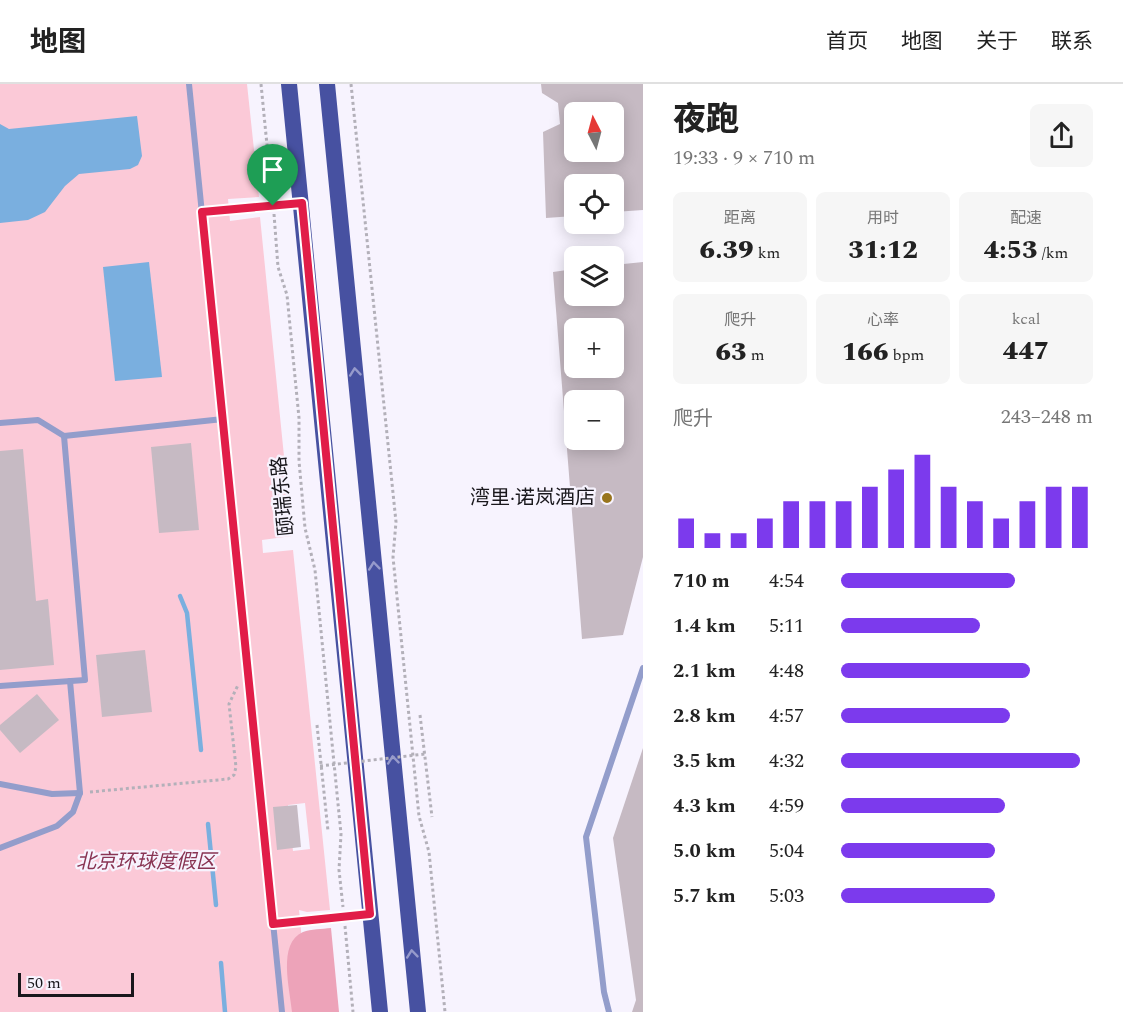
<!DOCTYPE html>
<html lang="zh">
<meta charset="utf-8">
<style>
:root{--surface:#fff;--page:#f6f6f6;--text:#222;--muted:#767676;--line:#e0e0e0;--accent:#7c3aed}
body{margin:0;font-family:Spectral,"Noto Sans SC",serif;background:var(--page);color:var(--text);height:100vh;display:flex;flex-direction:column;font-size:22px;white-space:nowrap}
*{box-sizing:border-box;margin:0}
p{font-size:20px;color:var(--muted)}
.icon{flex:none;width:33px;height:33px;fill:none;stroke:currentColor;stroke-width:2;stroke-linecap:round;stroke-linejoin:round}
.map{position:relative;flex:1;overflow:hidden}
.details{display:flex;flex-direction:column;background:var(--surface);width:480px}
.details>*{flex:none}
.needle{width:39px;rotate:354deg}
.buttons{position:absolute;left:564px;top:18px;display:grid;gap:12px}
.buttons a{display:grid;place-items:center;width:60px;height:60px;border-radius:9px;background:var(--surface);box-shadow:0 3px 15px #0003;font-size:30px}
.scale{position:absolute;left:18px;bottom:15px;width:116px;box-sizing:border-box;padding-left:6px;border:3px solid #19171c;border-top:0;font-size:16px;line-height:21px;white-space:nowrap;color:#19171c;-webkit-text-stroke:4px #f7f3fe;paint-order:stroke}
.pin{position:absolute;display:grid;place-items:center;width:51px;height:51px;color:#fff;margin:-62px -26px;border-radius:50% 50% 50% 0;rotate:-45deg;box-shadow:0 0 6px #0007}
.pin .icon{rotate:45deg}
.round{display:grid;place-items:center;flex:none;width:63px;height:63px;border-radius:9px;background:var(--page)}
.overview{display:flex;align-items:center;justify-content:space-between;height:102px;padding:0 30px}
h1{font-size:33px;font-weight:800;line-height:45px}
.figures{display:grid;grid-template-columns:repeat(3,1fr);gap:9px;height:102px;padding:6px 30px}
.figures div{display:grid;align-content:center;border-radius:9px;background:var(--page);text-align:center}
.figures b{font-size:26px;font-weight:800}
.figures small{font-size:16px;font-weight:400}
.figures p{font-size:16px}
.chart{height:168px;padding:12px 30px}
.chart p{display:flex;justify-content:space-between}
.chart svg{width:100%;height:108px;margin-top:6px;stroke:var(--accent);stroke-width:6}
ul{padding:0 30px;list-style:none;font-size:20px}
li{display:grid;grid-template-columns:96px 72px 1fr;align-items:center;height:45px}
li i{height:15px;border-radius:8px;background:var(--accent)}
header{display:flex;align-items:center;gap:36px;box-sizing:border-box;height:84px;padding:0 30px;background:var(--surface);border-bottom:2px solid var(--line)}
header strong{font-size:28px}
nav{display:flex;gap:33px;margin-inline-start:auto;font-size:21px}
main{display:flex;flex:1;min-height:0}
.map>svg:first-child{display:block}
.green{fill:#fbc9d7;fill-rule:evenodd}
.forest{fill:#eda3b9}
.water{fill:#7aafdf}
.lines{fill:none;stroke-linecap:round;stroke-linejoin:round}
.stream{stroke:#7aafdf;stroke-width:4.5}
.building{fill:#c6bac3;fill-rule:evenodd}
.path{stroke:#b3b0b9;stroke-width:3;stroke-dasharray:3 3;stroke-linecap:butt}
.service{stroke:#939dcb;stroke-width:6}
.primary{stroke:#4751a1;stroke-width:16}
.path-bridge{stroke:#b3b0b9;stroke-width:3;stroke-dasharray:3 3;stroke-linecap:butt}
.oneway{stroke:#969acb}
.route-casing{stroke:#fff;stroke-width:12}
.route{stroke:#e11d48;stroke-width:8}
.poi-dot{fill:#98751e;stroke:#f7f3fe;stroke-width:2}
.labels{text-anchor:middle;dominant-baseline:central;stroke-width:4.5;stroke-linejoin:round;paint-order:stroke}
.street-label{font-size:20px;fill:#19171c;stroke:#f7f3fe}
.poi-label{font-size:20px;fill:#19171c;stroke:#f7f3fe;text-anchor:end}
.park-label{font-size:20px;font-style:italic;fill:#893453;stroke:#f7f3fe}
</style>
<header>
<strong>地图</strong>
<nav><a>首页</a><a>地图</a><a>关于</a><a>联系</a></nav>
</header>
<main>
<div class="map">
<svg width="643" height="928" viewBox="0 0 643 928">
<rect width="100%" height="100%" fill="#f7f3fe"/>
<path class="green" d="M0 0H247L259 113 228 115 230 137 260 133 292 452 262 456 263 469 293 466 330 826 307 828 299 826 309 928H0ZM305 719 310 765 293 767 288 721Z"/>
<path class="forest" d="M331 844 339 928H292C290 905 277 859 303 848 311 845 322 845 331 844Z"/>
<g class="water">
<path d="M137 32 142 72 138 81 130 85 79 90 65 102 45 128 28 136 0 139V40L9 45Z"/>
<path d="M149 178 162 293 115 297 103 183Z"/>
</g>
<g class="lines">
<g class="stream">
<path d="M180 512 187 529 201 666"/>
<path d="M208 740 216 821"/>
<path d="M221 879 225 928"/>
</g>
</g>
<g class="building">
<path d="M541 0H643V126L614 128V100H574V132L546 134 543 48 560 40 558 19 542 9ZM574 28H614V68H574Z"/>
<path d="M643 178V473L623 551 582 555 553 188 574 185V212H614V181ZM574 244H614V284H574ZM574 316H614V356H574Z"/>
<path d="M191 359 199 446 159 449 151 363Z"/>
<path d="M23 365 36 517 48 515 54 581 0 586V367Z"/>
<path d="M145 566 152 628 102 633 96 571Z"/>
<path d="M37 610 59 636 20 669 0 646V641Z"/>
<path d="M643 664V928H632L636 916 613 754Z"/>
<path d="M297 721 301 763 277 766 273 723Z"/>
</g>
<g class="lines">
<g class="path">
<path d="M261 0 272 112"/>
<path d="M351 0 396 438 393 473 419 732 429 768 445 928"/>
<path d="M274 130 278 183 287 211 299 334V377L305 444 315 486 341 750 339 786 343 823"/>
<path d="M420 631 432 733"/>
<path d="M317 641 328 747"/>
<path d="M90 708 228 695 234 691 236 683 229 620 238 601"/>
<path d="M345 842 353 928"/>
</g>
<g class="service">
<path d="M189 0 282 928"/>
<path d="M202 128 300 119"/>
<path d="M0 339 38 336 64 352 223 335"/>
<path d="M0 602 85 596 64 352"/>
<path d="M0 700 52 710 80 709"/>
<path d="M0 764 57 742 73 728 80 709 70 597"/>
<path d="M273 840 368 830"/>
<path d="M609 928 604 908 586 753 643 584"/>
</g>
<g class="primary">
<path d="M289 0 380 928"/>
<path d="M327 0 418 928"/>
</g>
<path class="path-bridge" d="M320 682 425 670"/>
</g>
<defs><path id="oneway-chevron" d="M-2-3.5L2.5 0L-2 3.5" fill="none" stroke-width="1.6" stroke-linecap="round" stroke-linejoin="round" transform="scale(1.5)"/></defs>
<g class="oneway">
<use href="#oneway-chevron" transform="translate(355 288) rotate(-96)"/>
<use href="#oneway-chevron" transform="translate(374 482) rotate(-96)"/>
<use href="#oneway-chevron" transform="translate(393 676) rotate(-96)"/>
<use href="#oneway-chevron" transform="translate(412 870) rotate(-96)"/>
</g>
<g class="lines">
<g class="route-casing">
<path id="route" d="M302 119 370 830 273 840 202 128Z"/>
</g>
<use href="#route" class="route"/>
</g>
<circle class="poi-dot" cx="607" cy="414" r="6"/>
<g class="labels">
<g class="street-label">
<text transform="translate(283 412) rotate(-96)">颐瑞东路</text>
</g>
<g class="poi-label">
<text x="595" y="414">湾里·诺岚酒店</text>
</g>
<g class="park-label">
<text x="146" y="778">北京环球度假区</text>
</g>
</g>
</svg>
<div class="buttons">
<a><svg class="needle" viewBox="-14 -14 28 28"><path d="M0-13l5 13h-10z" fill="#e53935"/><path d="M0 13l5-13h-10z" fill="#767676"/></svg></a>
<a><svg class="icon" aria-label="locate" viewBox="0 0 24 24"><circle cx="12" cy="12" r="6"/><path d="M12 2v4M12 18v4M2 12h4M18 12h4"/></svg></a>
<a><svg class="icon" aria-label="layers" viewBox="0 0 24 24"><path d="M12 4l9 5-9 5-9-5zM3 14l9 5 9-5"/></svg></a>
<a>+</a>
<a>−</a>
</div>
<div class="scale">50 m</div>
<div class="pin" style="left:273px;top:122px;background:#1e9e55"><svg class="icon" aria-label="arrive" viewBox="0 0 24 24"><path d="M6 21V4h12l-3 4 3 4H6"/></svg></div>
</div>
<section class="details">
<div class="overview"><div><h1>夜跑</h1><p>19:33 · 9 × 710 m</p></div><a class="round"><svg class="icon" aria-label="share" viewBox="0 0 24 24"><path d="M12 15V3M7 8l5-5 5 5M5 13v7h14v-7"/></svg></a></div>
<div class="figures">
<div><p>距离</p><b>6.39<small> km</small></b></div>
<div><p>用时</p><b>31:12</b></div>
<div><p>配速</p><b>4:53<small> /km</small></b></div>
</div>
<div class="figures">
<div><p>爬升</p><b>63<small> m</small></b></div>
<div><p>心率</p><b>166<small> bpm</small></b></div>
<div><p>kcal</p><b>447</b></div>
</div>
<div class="chart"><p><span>爬升</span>243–248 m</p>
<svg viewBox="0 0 160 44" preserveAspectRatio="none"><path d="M5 44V32M15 44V38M25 44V38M35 44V32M45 44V25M55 44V25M65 44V25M75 44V19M85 44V12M95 44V6M105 44V19M115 44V25M125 44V32M135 44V25M145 44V19M155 44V19"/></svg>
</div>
<ul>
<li><b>710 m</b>4:54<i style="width:69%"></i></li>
<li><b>1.4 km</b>5:11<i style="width:55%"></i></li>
<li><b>2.1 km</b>4:48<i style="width:75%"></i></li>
<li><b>2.8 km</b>4:57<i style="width:67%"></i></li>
<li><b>3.5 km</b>4:32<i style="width:95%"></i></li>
<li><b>4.3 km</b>4:59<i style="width:65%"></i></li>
<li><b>5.0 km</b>5:04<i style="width:61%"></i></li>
<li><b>5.7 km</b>5:03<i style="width:61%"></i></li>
</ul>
</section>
</main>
